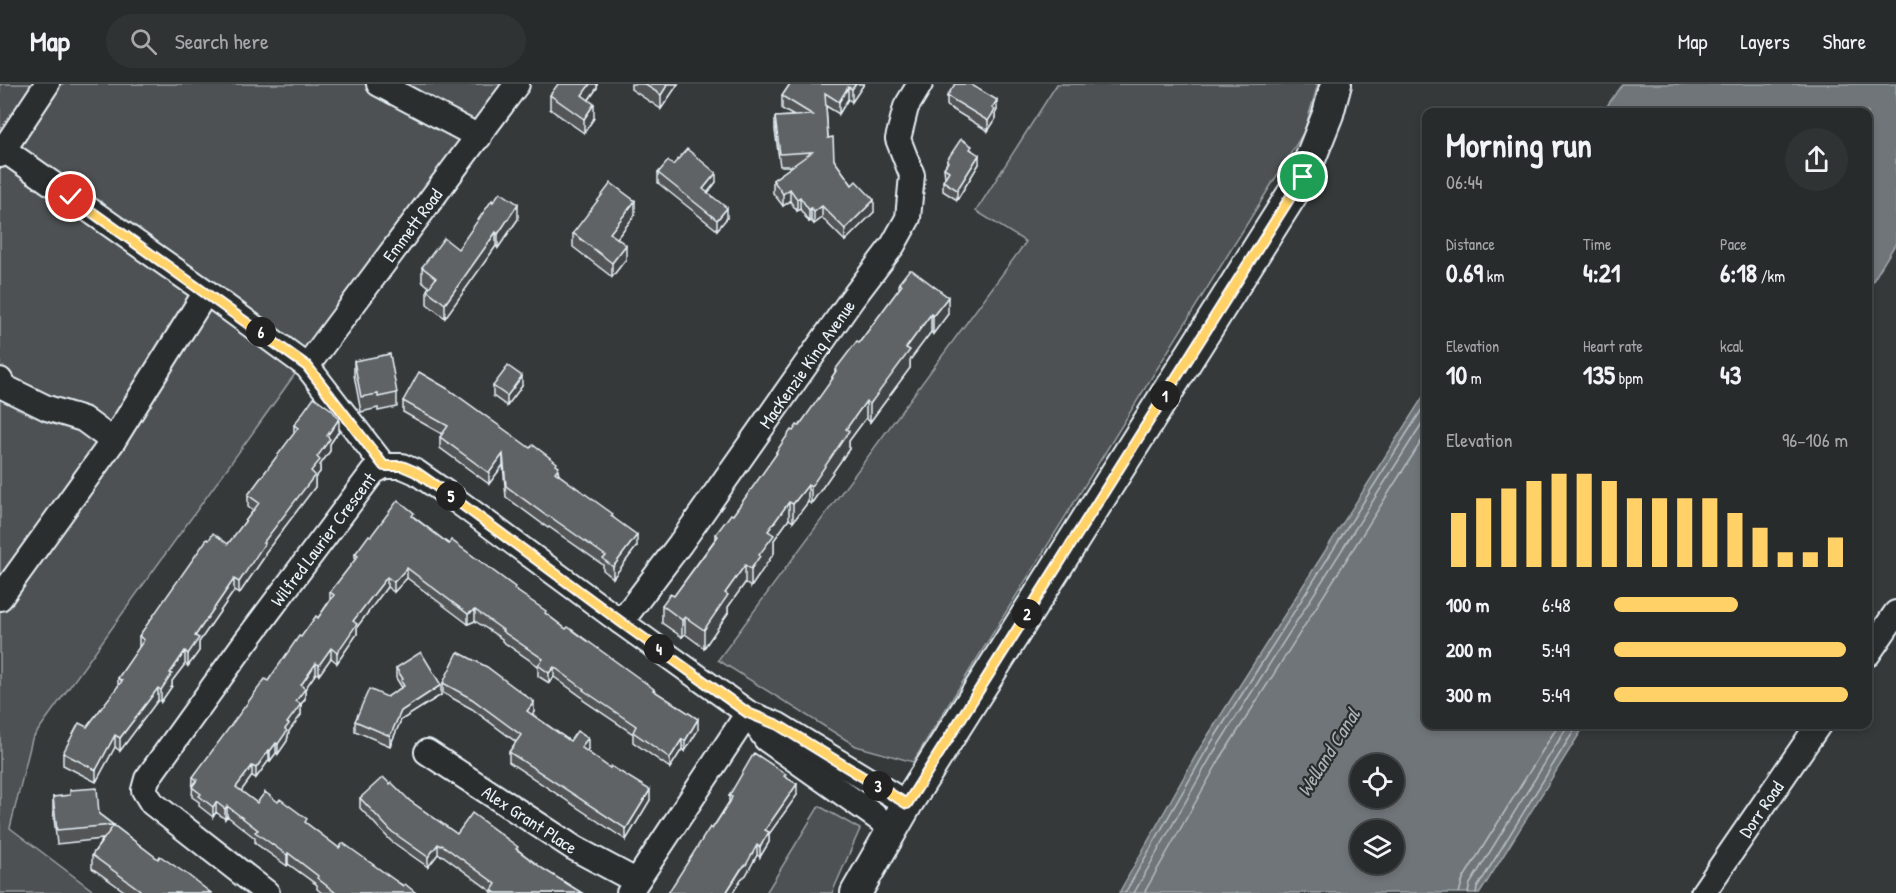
<!DOCTYPE html>
<meta charset="utf-8">
<style>
:root{--surface:#282b2c;--page:#303334;--text:#f1f3f6;--muted:#a5a7a9;--line:#444748;--accent:#ffd166}
body{margin:0;font-family:"Patrick Hand",sans-serif;background:var(--page);color:var(--text);height:100vh;display:flex;flex-direction:column;font-size:22px;white-space:nowrap}
*{box-sizing:border-box;margin:0}
p{font-size:20px;color:var(--muted)}
.icon{flex:none;width:33px;height:33px;fill:none;stroke:currentColor;stroke-width:2;stroke-linecap:round;stroke-linejoin:round}
.map{position:relative;flex:1;overflow:hidden}
.details{position:absolute;left:1422px;top:24px;width:450px;height:621px;display:flex;flex-direction:column;background:var(--surface);border-radius:12px;box-shadow:0 3px 9px #0003,0 0 0 2px var(--line)}
.details>*{flex:none}
.buttons{position:absolute;left:1350px;top:670px;display:grid;gap:12px}
.buttons a{display:grid;place-items:center;width:54px;height:54px;border-radius:50%;background:var(--surface);box-shadow:0 3px 9px #0003,0 0 0 2px var(--line);font-size:30px}
.pin{position:absolute;display:grid;place-items:center;width:51px;height:51px;color:#fff;margin:-26px;border:3px solid #fff;border-radius:50%;box-shadow:0 2px 6px #0007}
.km{position:absolute;width:30px;height:30px;margin:-15px;border-radius:50%;background:#222;color:#fff;font-size:16px;line-height:30px;text-align:center}
.round{display:grid;place-items:center;flex:none;width:63px;height:63px;border-radius:32px;background:var(--page)}
.head{display:flex;align-items:center;justify-content:space-between;height:102px;padding:0 24px}
h1{font-size:33px;font-weight:800;line-height:45px}
.metrics{display:grid;grid-template-columns:repeat(3,1fr);gap:9px;height:102px;padding:6px 24px}
.metrics div{display:grid;align-content:center}
.metrics b{font-size:26px;font-weight:800}
.metrics small{font-size:16px;font-weight:400}
.metrics p{font-size:16px}
.chart{height:168px;padding:12px 24px}
.chart p{display:flex;justify-content:space-between}
.chart svg{width:100%;height:108px;margin-top:6px;stroke:var(--accent);stroke-width:6}
ul{padding:0 24px;list-style:none;font-size:20px}
li{display:grid;grid-template-columns:96px 72px 1fr;align-items:center;height:45px}
li i{height:15px;border-radius:8px;background:var(--accent)}
header{display:flex;align-items:center;gap:36px;box-sizing:border-box;height:84px;padding:0 30px;background:var(--surface);border-bottom:2px solid var(--line)}
header strong{font-size:28px}
nav{display:flex;gap:33px;margin-inline-start:auto;font-size:21px}
.search{width:420px;height:54px;background:var(--page);display:flex;align-items:center;gap:15px;box-sizing:border-box;padding:0 21px;border-radius:33px;color:var(--muted);font-size:22px}
.map>svg:first-child{display:block}
.green{fill:#4d5152;stroke:#9aa1a5;stroke-width:1.5}
.water{fill:#707579;stroke:#a0a7ac;stroke-width:1.5;fill-rule:evenodd}
.lines{fill:none;stroke-linecap:round;stroke-linejoin:round}
.shore{stroke:#b8bfc5;stroke-width:1.5}
.minor-casing{stroke:#e8f1f8;stroke-width:28}
.major-casing{stroke:#e8f1f8;stroke-width:34}
.minor{stroke:#2a2d2e;stroke-width:24}
.major{stroke:#2a2d2e;stroke-width:30}
.wall{fill:#525557;stroke:#e8f1f8;stroke-width:1.5}
.shaded-wall{fill:#424547;stroke:#e8f1f8;stroke-width:1.5}
.building{fill:#5f6365;stroke:#e8f1f8;stroke-width:1.5}
.route-casing{stroke:#fff;stroke-width:12}
.route{stroke:#ffd166;stroke-width:8}
.labels{text-anchor:middle;dominant-baseline:central;stroke-width:4.5;stroke-linejoin:round;paint-order:stroke}
.street-label{font-size:18px;fill:#e8f1f8;stroke:#2a2d2e}
.water-label{font-size:20px;font-style:italic;fill:#acb3b8;stroke:#2a2d2e}
</style>
<header>
<strong>Map</strong>
<div class="search"><svg class="icon" aria-label="search" viewBox="0 0 24 24"><circle cx="10" cy="10" r="6"/><path d="M15 15l6 6"/></svg>Search here</div>
<nav><a>Map</a><a>Layers</a><a>Share</a></nav>
</header>
<div class="map">
<svg width="1896" height="809" viewBox="0 0 1896 809">
<rect width="100%" height="100%" fill="#35393a"/>
<filter id="ink" filterUnits="userSpaceOnUse"><feTurbulence type="fractalNoise" baseFrequency=".0167" numOctaves="2"/><feDisplacementMap in="SourceGraphic" scale="12" xChannelSelector="R" yChannelSelector="G"/><feConvolveMatrix kernelMatrix="1 2 1 2 8 2 1 2 1" color-interpolation-filters="sRGB"/></filter>
<g filter="url(#ink)">
<g class="green">
<path d="M0 0H504L32 655 10 744 96 809H0Z"/>
<path d="M1057 0H1318L1304 48 913 678 856 662 718 576 1026 158 976 127Z"/>
<path d="M819 722 860 745 832 809H766Z"/>
</g>
<g class="water">
<path d="M1622 0H1896V159L1868 205V28H1603Z"/>
<path d="M1426 308V640L1585 641 1480 809H1119L1200 664ZM1360 681H1394V714H1360ZM1360 747H1394V780H1360Z"/>
</g>
<g class="lines">
<g class="shore">
<path d="M1125 809 1206 667 1426 319"/>
<path d="M1134 809 1212 671 1426 333"/>
<path d="M1144 809 1220 675 1426 350"/>
<path d="M1459 809 1463 795 1559 640"/>
<path d="M1468 809 1470 800 1569 640"/>
<path d="M1476 809 1477 804 1578 640"/>
</g>
<g class="minor-casing">
<g id="minor">
<path d="M379 0 479 53"/>
<path d="M0 63 206 208 307 282 384 382"/>
<path d="M0 71 47 0"/>
<path id="s1" d="M307 282 517 0"/>
<path d="M0 296 4 303 47 324 83 335 113 357"/>
<path d="M0 514 113 357 206 208"/>
<path id="s2" d="M621 538 680 460 852 215 893 161 908 134 912 91 898 55 906 23 920 0"/>
<path d="M1868 570 1896 529"/>
<path d="M748 629 766 655 892 744"/>
<path id="s3" d="M427 668 574 764 636 797"/>
<path id="s4" d="M267 809 152 719 144 706 147 695 244 560 373 388 384 382H402L416 388 449 411 621 538 748 629 778 641 907 720"/>
<path d="M629 809 748 629"/>
<path id="s5" d="M1703 809 1819 640"/>
</g>
</g>
<g class="major-casing">
<path id="major" d="M856 809 907 720 1303 93 1328 30 1336 0"/>
</g>
<use href="#minor" class="minor"/>
<use href="#major" class="major"/>
</g>
<g class="wall">
<path d="M597 0V4L589 16 594 34 584 49 550 25V11Z"/>
<path d="M631 0H678L661 25 631 5Z"/>
<path d="M790 0H864L852 18 848 15 839 30 826 22 828 54 834 76 852 101 874 128 845 157 822 134 814 140 811 137 809 138 800 125 797 127 790 117 783 122 773 109V96L793 82H780L775 46V33L794 32 782 25V12Z"/>
<path d="M947 12 997 26 995 30V36L988 47 947 22Z"/>
<path d="M972 66 979 80 957 116 943 107V97L945 94 944 84 947 79V76Z"/>
<path d="M673 81 716 98 708 109 727 134 717 146 658 99V89Z"/>
<path d="M635 131 617 154 626 175 612 193 573 163V149Z"/>
<path d="M518 135 498 164 496 162 445 234 427 220V206L429 203 422 197V183Z"/>
<path d="M899 199 948 230 933 250 931 248 910 276V284L870 338 866 334 849 357V365L811 420 808 418 793 438 789 435 774 456V469L760 487V490L751 503 745 499 728 523V529L704 564 685 550 682 553 662 539V521L674 512 716 454V450L733 431 776 371V368L799 342 832 297V293L835 289V286L859 259 899 205Z"/>
<path d="M354 277 397 309V323L378 327V324L361 328 354 291Z"/>
<path d="M493 302H522L507 322 493 312Z"/>
<path d="M403 317 530 364 557 382 559 391 613 433 637 462 613 494 603 486V481L549 443 548 444 506 413 503 381 489 400 440 364V353L442 350 403 328Z"/>
<path d="M294 341 339 347 330 360V367L320 381V388L315 394V403L265 469V472L239 510 234 507 199 558V567L188 582 185 580 172 597V602L161 618 158 616 120 667 115 663 96 698 63 681V669L87 643 118 603V594L139 564V552L209 456 228 460 253 427 248 423V411L294 350Z"/>
<path d="M414 433 449 460 515 506 566 545 654 607 698 646 685 667 682 665 670 684 633 658V650L583 616V614L554 593 549 599 538 592V582L502 557V555L475 537 468 540 407 494 394 508 387 503 357 543V550L337 579 331 574 319 591 316 589 305 605V615L301 620V631L289 647 287 657 278 670 276 669 270 677 269 676 256 694 252 692 241 707 257 719 307 740 339 764 416 809H322L317 805V801L288 780 287 782 255 759V754L227 732 225 735 216 728 213 733 199 722V718L192 713 193 693 268 597 301 553 318 534 330 516V508L355 476V470L371 452Z"/>
<path d="M396 584 441 611 401 636 390 662 355 647V637L387 613 401 604V602L396 594Z"/>
<path d="M443 599 534 628 532 630 570 657 588 665 586 667 650 716 626 756 509 678V668L516 658 472 625 443 609Z"/>
<path d="M786 693 797 711 769 750V758L760 773 757 771 746 791 741 795 712 745 729 718V712Z"/>
<path d="M390 700 410 717 457 750 518 766 543 785 582 809H492V808L442 771 441 772 438 770 428 783 391 757 360 724V714Z"/>
<path d="M53 713 99 730 158 775 211 809H127L92 784V771L103 755 57 760 53 726Z"/>
</g>
<g class="shaded-wall">
<path d="M590 0H597V4L582 25V11Z"/>
<path d="M668 0H678L661 25V11Z"/>
<path d="M856 0H864L852 18V5Z"/>
<path d="M848 3V15L839 30V18Z"/>
<path d="M997 16V26L995 30V36L988 47V37L992 24Z"/>
<path d="M594 20V34L584 49V35Z"/>
<path d="M979 71V80L957 116V106Z"/>
<path d="M716 89V98L703 114V105Z"/>
<path d="M790 105V117L783 122V110Z"/>
<path d="M800 113V125L797 127V115Z"/>
<path d="M874 116V128L845 157V145Z"/>
<path d="M635 117V131L610 163V149Z"/>
<path d="M518 120V135L498 164V150Z"/>
<path d="M822 122V134L814 140V128Z"/>
<path d="M727 124V134L717 146V136Z"/>
<path d="M811 124V137L809 138V126Z"/>
<path d="M496 148V162L445 234V220Z"/>
<path d="M626 161V175L612 193V179Z"/>
<path d="M948 213V230L933 250V232Z"/>
<path d="M931 230V248L910 276V284L870 338V320L906 264Z"/>
<path d="M522 292V302L507 322V312Z"/>
<path d="M866 317V334L849 357V365L811 420V403L846 345Z"/>
<path d="M339 335V347L330 360V367L320 381V388L315 394V403L265 469V472L239 510V498L263 459 311 387 317 373 327 352Z"/>
<path d="M503 370V381L489 400V389Z"/>
<path d="M808 401V418L793 438V420Z"/>
<path d="M789 418V435L774 456V469L751 503V485L759 471 768 447Z"/>
<path d="M637 451V462L613 494V483Z"/>
<path d="M745 481V499L728 523V529L704 564V546L725 509Z"/>
<path d="M407 484V494L394 508V498Z"/>
<path d="M387 493V503L357 543V550L337 579V569L353 537Z"/>
<path d="M234 495V507L199 558V567L188 582V570L195 552Z"/>
<path d="M475 526V537L468 540V530Z"/>
<path d="M685 533V550L682 553V536Z"/>
<path d="M331 564V574L319 591V581Z"/>
<path d="M185 567V580L172 597V602L161 618V606L170 589Z"/>
<path d="M316 579V589L305 605V615L298 624 301 620V631L289 647 287 657 278 670V660L285 645 301 601Z"/>
<path d="M554 583V593L549 599V589Z"/>
<path d="M441 601V611L401 636 390 662V652L401 627Z"/>
<path d="M158 604V616L120 667V654Z"/>
<path d="M534 618V628L527 637V627Z"/>
<path d="M698 635V646L685 667V657Z"/>
<path d="M115 651V663L96 698V686Z"/>
<path d="M588 654V665L581 674V663Z"/>
<path d="M682 655V665L670 684V674Z"/>
<path d="M276 659V669L270 677V667Z"/>
<path d="M269 666V676L256 694V684Z"/>
<path d="M252 682V692L236 714V703Z"/>
<path d="M797 700V711L769 750V758L760 773V763L765 746Z"/>
<path d="M650 706V716L626 756V745Z"/>
<path d="M216 718V728L213 733V723Z"/>
<path d="M227 722V732L225 735V725Z"/>
<path d="M438 760V770L428 783V773Z"/>
<path d="M757 761V771L746 791 741 795 733 809H726Z"/>
<path d="M288 769V780L287 782V771Z"/>
</g>
<g class="building">
<path d="M558 0H590L582 11 594 20 584 35 550 11Z"/>
<path d="M644 0H668L661 11Z"/>
<path d="M790 0H856L852 5 848 3 839 18 825 9 828 54 833 53 834 76 852 101 856 97 874 116 845 145 822 122 814 128 811 124 809 126 800 113 797 115 790 105 783 110 773 96 812 68 780 70 775 33 813 31 782 12Z"/>
<path d="M955 0H970L997 16 992 24 995 26 988 37 947 12Z"/>
<path d="M961 55 972 62 970 65 979 71 957 106 943 97 949 87 944 84 948 78 947 76Z"/>
<path d="M687 65 716 89 703 105 727 124 717 136 658 89 668 77 673 81Z"/>
<path d="M611 99 635 117 610 149 626 161 612 179 573 149Z"/>
<path d="M500 108 518 120 498 150 496 148 445 220 427 206 436 194 422 183 444 154 458 165 492 116 493 118Z"/>
<path d="M909 186H912L948 213 933 232 931 230 906 264 910 266 870 320 866 317 846 345 849 347 811 403 808 401 793 420 789 418 768 447 774 451 759 471 760 472 751 485 745 481 725 509 728 511 704 546 685 533 682 536 662 521 670 510 674 512 718 452 716 450 731 430 733 431 777 369 776 368 791 346 793 347 797 341 799 342 833 294 832 293 836 287 835 286 857 257 859 259 902 201 899 199Z"/>
<path d="M390 270 397 309 378 313V310L361 313 354 277Z"/>
<path d="M508 282 522 292 507 312 493 302Z"/>
<path d="M419 288 448 305 530 364 533 361 557 379 556 381 559 383 555 388 613 430 611 432 637 451 613 483 603 475 606 472 549 432 548 433 506 402 503 370 489 389 440 353 448 342 403 317Z"/>
<path d="M314 313 332 326 339 335 327 352 330 355 317 373 320 376 311 387 315 391 263 459H265L239 498 234 495 195 552 199 554 188 570 185 567 170 589 172 590 161 606 158 604 120 654 115 651 96 686 63 669 79 639 87 643 122 597 118 594 144 556 139 552 207 455 209 456 213 449 228 460 259 419 248 411 298 344 294 341Z"/>
<path d="M398 416 414 429 412 432 449 460 451 456 515 503 514 505 546 527 545 529 566 545 568 543 654 605 653 606 698 635 685 657 682 655 670 674 633 648 636 642 583 606 584 605 554 583 549 589 538 581 543 575 502 547 503 546 475 526 468 530 407 484 394 498 387 493 353 537 357 540 337 569 331 564 319 581 316 579 301 601 305 605 296 617 301 620 287 639 289 640 285 645 287 647 278 660 276 659 270 667 269 666 256 684 252 682 236 703 257 719 265 708 278 718 280 715 307 735 305 738 339 764 343 759 403 802 405 800 416 809H336L317 794 318 792 288 769 287 771 255 748 258 746 227 722 225 725 216 718 213 723 199 712 201 710 192 703 197 696 193 693 265 595 268 597 299 552 301 553 316 532 318 534 334 511 330 508 358 472 355 470 369 451 371 452Z"/>
<path d="M421 568 441 601 401 627 390 652 355 637 369 605 387 613 404 602 401 597 403 595 396 584Z"/>
<path d="M458 568 487 583 534 618 527 627 570 657 577 647 588 654 581 663 610 684 611 682 650 706 626 745 509 668 521 651 472 615 443 599Z"/>
<path d="M754 669 786 690 784 692 797 700 765 746 769 748 760 763 757 761 746 781 741 785 726 809H668L710 743 712 745 730 718 732 713 729 712Z"/>
<path d="M383 693 390 700 391 698 410 717 457 750 472 729 518 763 516 765 543 785 582 809H496L492 806 496 800 442 761 441 762 438 760 428 773 391 747 360 714Z"/>
<path d="M97 704 99 730 158 775 160 772 188 791 211 809H140L139 808 140 806 92 771 114 741 57 746 53 713 70 711V706Z"/>
</g>
</g>
<g class="lines" filter="url(#ink)">
<g class="route-casing">
<path id="route" d="M71 113 307 282 384 382H402L416 388 449 411 621 538 748 629 778 641 907 720 1303 93"/>
</g>
<use href="#route" class="route"/>
</g>
<g class="labels">
<g class="street-label">
<text stroke="none"><textPath href="#s1" startOffset="176">Emmett Road</textPath></text>
<text stroke="none"><textPath href="#s2" startOffset="318">MacKenzie King Avenue</textPath></text>
<text stroke="none"><textPath href="#s4" startOffset="470">Wilfred Laurier Crescent</textPath></text>
<text stroke="none"><textPath href="#s5" startOffset="102">Dorr Road</textPath></text>
<text stroke="none"><textPath href="#s3" startOffset="123">Alex Grant Place</textPath></text>
</g>
<g class="water-label">
<text transform="translate(1328 668) rotate(-58)">Welland Canal</text>
</g>
</g>
</svg>
<div class="buttons">
<a><svg class="icon" aria-label="locate" viewBox="0 0 24 24"><circle cx="12" cy="12" r="6"/><path d="M12 2v4M12 18v4M2 12h4M18 12h4"/></svg></a>
<a><svg class="icon" aria-label="layers" viewBox="0 0 24 24"><path d="M12 4l9 5-9 5-9-5zM3 14l9 5 9-5"/></svg></a>
</div>
<div class="pin" style="left:1303px;top:93px;background:#1e9e55"><svg class="icon" aria-label="arrive" viewBox="0 0 24 24"><path d="M6 21V4h12l-3 4 3 4H6"/></svg></div>
<div class="pin" style="left:71px;top:113px;background:#d93025"><svg class="icon" aria-label="check" viewBox="0 0 24 24"><path d="M5 12l5 5 9-10"/></svg></div>
<b class="km" style="left:1165px;top:312px">1</b>
<b class="km" style="left:1027px;top:530px">2</b>
<b class="km" style="left:878px;top:702px">3</b>
<b class="km" style="left:659px;top:565px">4</b>
<b class="km" style="left:451px;top:412px">5</b>
<b class="km" style="left:261px;top:248px">6</b>
<section class="details">
<div class="head"><div><h1>Morning run</h1><p>06:44</p></div><a class="round"><svg class="icon" aria-label="share" viewBox="0 0 24 24"><path d="M12 15V3M7 8l5-5 5 5M5 13v7h14v-7"/></svg></a></div>
<div class="metrics">
<div><p>Distance</p><b>0.69<small> km</small></b></div>
<div><p>Time</p><b>4:21</b></div>
<div><p>Pace</p><b>6:18<small> /km</small></b></div>
</div>
<div class="metrics">
<div><p>Elevation</p><b>10<small> m</small></b></div>
<div><p>Heart rate</p><b>135<small> bpm</small></b></div>
<div><p>kcal</p><b>43</b></div>
</div>
<div class="chart"><p><span>Elevation</span>96–106 m</p>
<svg viewBox="0 0 160 44" preserveAspectRatio="none"><path d="M5 44V22M15 44V16M25 44V12M35 44V9M45 44V6M55 44V6M65 44V9M75 44V16M85 44V16M95 44V16M105 44V16M115 44V22M125 44V28M135 44V38M145 44V38M155 44V32"/></svg>
</div>
<ul>
<li><b>100 m</b>6:48<i style="width:53%"></i></li>
<li><b>200 m</b>5:49<i style="width:99%"></i></li>
<li><b>300 m</b>5:49<i style="width:100%"></i></li>
</ul>
</section>
</div>
